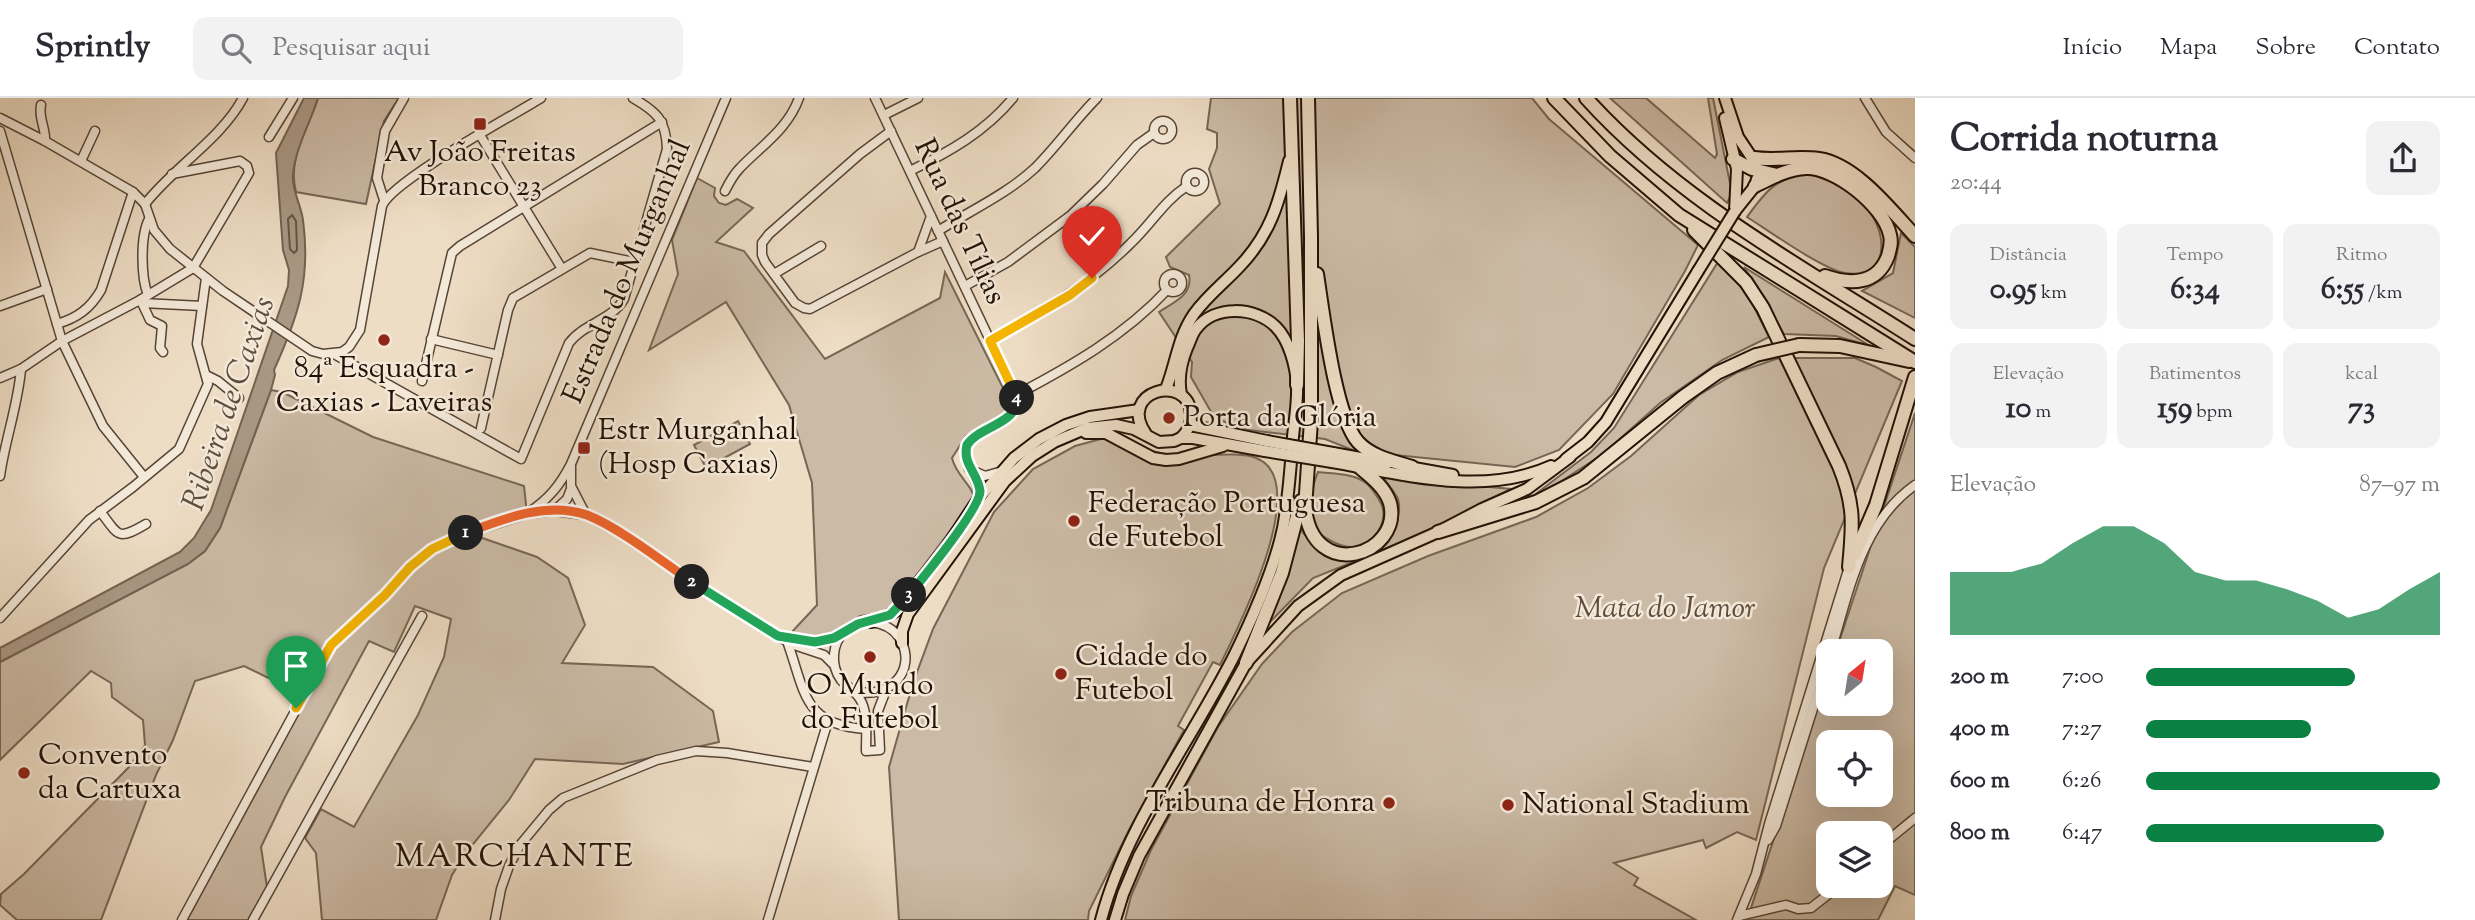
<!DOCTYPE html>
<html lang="pt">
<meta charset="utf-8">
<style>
:root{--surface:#fff;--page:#f2f2f3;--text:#2b2b33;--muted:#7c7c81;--line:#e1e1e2;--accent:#0b8043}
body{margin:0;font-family:"Sorts Mill Goudy",serif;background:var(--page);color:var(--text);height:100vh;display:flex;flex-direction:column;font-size:26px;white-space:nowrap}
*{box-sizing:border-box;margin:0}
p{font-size:23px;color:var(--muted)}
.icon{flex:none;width:38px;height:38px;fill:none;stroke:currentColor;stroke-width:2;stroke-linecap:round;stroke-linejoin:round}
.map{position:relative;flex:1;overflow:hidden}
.side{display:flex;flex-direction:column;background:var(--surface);width:560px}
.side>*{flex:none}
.needle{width:46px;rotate:30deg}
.buttons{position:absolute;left:1816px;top:541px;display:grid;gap:14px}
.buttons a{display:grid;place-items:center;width:77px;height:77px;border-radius:14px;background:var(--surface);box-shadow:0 7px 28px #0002;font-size:35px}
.pin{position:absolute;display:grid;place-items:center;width:60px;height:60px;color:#fff;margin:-72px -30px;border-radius:50% 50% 50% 0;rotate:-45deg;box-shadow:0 0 7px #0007}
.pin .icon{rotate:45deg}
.km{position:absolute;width:35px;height:35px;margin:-18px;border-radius:50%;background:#222;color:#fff;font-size:19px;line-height:35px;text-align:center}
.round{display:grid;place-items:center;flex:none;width:74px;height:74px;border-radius:14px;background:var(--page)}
.summary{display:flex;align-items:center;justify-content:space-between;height:119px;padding:0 35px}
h1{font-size:38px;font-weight:700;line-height:52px}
.stats{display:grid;grid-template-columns:repeat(3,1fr);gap:10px;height:119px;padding:7px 35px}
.stats div{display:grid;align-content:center;border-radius:14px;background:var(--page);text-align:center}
.stats b{font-size:30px;font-weight:700}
.stats small{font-size:19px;font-weight:400}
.stats p{font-size:19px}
.chart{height:196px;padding:14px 35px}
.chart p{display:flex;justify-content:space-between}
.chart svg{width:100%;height:126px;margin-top:7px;fill:var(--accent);opacity:.7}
ul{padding:0 35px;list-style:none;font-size:23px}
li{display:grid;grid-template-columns:112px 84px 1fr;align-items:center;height:52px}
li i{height:18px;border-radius:9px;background:var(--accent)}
header{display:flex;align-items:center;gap:42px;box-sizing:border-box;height:98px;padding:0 35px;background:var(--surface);border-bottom:2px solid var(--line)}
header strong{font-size:33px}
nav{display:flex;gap:38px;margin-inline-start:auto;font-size:24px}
.search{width:490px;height:63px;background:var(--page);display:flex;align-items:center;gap:18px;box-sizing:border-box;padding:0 24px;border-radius:14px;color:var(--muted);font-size:26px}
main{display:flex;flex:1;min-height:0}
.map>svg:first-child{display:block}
.green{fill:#cbbaa5;stroke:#776656;stroke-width:2;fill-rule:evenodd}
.water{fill:#a99884;stroke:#736252;stroke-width:2}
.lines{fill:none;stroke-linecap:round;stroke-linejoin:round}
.shore{stroke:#665445;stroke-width:2}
.minor-casing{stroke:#564436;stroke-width:11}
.major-casing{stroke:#231106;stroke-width:14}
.highway-casing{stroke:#231106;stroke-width:16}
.minor{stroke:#f4e9d9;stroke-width:8}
.major{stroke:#eeddc5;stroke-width:10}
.highway{stroke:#eeddc5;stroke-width:12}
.major-bridge-casing{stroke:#231106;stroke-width:14;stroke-linecap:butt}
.highway-bridge-casing{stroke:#231106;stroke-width:16;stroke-linecap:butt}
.major-bridge{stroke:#eeddc5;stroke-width:10}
.highway-bridge{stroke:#eeddc5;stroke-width:12}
.split-1-casing{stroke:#fff;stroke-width:14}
.split-2-casing{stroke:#fff;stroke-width:14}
.split-3-casing{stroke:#fff;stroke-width:14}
.split-4-casing{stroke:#fff;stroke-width:14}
.split-5-casing{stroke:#fff;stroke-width:14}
.split-1{stroke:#f5b400;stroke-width:9}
.split-2{stroke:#f0652b;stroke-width:9}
.split-3{stroke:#22a559;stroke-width:9}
.split-4{stroke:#22a559;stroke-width:9}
.split-5{stroke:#f5b400;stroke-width:9}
.poi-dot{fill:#8f2418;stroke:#f4e9d9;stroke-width:2.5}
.labels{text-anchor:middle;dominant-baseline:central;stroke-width:5;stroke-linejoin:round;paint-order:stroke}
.poi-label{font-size:30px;fill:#231106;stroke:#f4e9d9;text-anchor:start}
.street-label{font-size:30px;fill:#231106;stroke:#f4e9d9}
.park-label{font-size:30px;font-style:italic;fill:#5e4c3e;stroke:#f4e9d9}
.water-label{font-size:32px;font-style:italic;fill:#5f4e3f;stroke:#f4e9d9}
.neighbourhood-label{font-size:32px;letter-spacing:2px;fill:#231106;stroke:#f4e9d9}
</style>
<header>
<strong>Sprintly</strong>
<div class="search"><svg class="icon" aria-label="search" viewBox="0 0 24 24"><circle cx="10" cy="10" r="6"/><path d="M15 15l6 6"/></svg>Pesquisar aqui</div>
<nav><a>Início</a><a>Mapa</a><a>Sobre</a><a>Contato</a></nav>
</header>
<main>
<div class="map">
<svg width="1915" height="822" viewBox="0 0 1915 822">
<rect width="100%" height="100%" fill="#eeddc5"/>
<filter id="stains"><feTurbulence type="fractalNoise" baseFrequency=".00286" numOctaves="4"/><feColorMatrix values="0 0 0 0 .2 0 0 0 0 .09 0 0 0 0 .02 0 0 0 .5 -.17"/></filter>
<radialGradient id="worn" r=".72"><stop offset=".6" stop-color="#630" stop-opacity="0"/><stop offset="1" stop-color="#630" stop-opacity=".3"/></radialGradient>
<g class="green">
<path d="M318 0H399L384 23 366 106 296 94C287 59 308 32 318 0Z"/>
<path d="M1211 0H1532L1549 21 1698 147 1685 173 1613 296 1559 352 1515 369 1355 353 1325 341 1240 331 1214 319 1191 279 1192 264 1159 214C1174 204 1193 197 1189 177L1170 169 1166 159 1220 106 1209 71 1217 50V35L1207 31Z"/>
<path d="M1610 0H1646L1715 60 1717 56 1708 0H1713L1732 95 1727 105Z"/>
<path d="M1806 75C1826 80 1847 90 1862 105 1888 129 1893 182 1845 175 1822 171 1769 133 1747 119 1765 94 1775 81 1806 75Z"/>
<path d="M697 80 715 90 714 98 719 105 726 107 737 101 753 110 716 144 744 153 825 261 940 200 945 174 1009 302V313L966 338 952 360C956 378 973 387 974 401L889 514 860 518 825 541H795L790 536 817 507 812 385 789 307 726 204 649 252 678 176 672 142Z"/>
<path d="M1901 135 1915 149V220L1862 193 1893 175Z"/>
<path d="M1718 164 1747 195 1769 239 1722 262 1660 305 1603 356 1560 384 1533 398 1591 354 1614 330Z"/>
<path d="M1744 169 1870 248 1836 238 1784 236Z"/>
<path d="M1779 260H1855L1876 269 1902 283 1824 470 1756 742 1737 734 1706 750 1703 742 1614 765 1638 780 1634 787 1696 822H1125L1131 798 1151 752 1218 629 1262 566 1292 534 1342 495 1428 458 1536 419 1588 390 1631 358 1699 297 1738 274Z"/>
<path d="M271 292 282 294 373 339 524 388 527 416 468 435 537 459 568 480 585 527 562 565 653 569 713 613 719 644 623 666 535 661 509 702 465 756 452 777 436 822H322L316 755 305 740 321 711 354 729 418 617 444 559 451 521 415 508 394 554 369 543 285 699 261 749 268 796 253 822H183L325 555 299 595 244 568 195 583 173 642 156 677 101 822H17L0 807 1 796 24 776 128 670 145 647 143 622 112 599 111 585 91 573 0 662V564L188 466 205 453 220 430Z"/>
<path d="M1915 315V797L1895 788 1878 822H1747L1829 574V606H1881V553H1836ZM1829 644H1881V696H1829ZM1829 735H1881V788H1829Z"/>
<path d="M738 323 750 346 706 370 694 347Z"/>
<path d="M1108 339C1127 344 1146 353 1165 356 1190 361 1236 352 1256 360 1314 382 1237 532 1220 567L1213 564 1178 628 1184 632 1129 732 1089 813 1088 822H899L889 669 913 585 933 531 994 414 1033 371 1075 348Z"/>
<path d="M1318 374C1333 376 1353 375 1366 385 1371 389 1380 402 1382 408 1389 427 1370 451 1350 449 1337 448 1326 440 1315 433 1311 412 1309 394 1318 374Z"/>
<path d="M1383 379 1511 391 1430 433 1313 480 1270 524 1300 431C1311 445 1325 459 1343 462 1370 468 1406 428 1398 401 1395 394 1387 385 1383 379Z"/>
</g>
<path class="water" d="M304 0H318C310 26 296 48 293 76 291 90 301 107 303 122 311 181 298 219 274 272L275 277 271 292 220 430 205 453 188 466 0 564V550L180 454 194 440 211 412 288 188 289 172 283 152 276 55Z"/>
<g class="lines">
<path class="shore" d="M292 117 296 123 297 152 294 155 290 151 288 121Z"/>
<g class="minor-casing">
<g id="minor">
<path d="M875 0 1016 297C1021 325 979 327 966 347 962 367 980 380 979 400"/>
<path d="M1865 0 1886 34 1915 60"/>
<path d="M41 7C38 20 46 30 45 43"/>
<path d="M884 17 918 0"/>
<path d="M0 20 45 43 133 94 145 106 154 132 170 151 223 193 312 253 323 256 342 254 349 249 360 232 382 108C392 83 512 18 541 0"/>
<circle cx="1163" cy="32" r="9"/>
<path d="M0 33 62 243 103 328 144 379"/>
<path d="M891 33 860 56 769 136 762 145V157L765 164 795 205 804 210 810 211 918 154 931 118"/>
<path d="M480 37 562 171"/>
<path d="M269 39 293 0"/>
<path d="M81 63 95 33"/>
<path d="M910 73C949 54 985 34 1013 0"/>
<circle cx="1195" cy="84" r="9"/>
<path d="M725 93C729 85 733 77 740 70 761 48 788 31 799 0"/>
<path d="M384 102 377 80 385 33 404 0"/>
<path d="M145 106C174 69 222 40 243 0"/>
<path d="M938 133C970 113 1007 96 1035 70 1057 48 1075 22 1097 0"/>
<path d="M918 154 943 143"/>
<circle cx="1173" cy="185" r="9"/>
<path d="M774 176 821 148"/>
<path d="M965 188 1008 164 1070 118 1103 86 1137 47 1154 35"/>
<path d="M148 197C141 180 140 138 149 121"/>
<path d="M140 202 142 205 202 208"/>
<path d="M142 205 150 222 162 228 160 250 163 254"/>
<path d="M0 208 47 191"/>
<path d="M57 226C77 220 90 211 101 192L133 94"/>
<path d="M431 241 498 257"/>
<path d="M991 243C1041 215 1090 186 1131 145 1151 126 1164 103 1187 88"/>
<path d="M334 256 521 361 569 245C583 226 612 222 624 201L667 51C666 22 657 14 633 0"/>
<path d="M206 277 218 283 239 300"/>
<path d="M0 280 21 271 62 243 140 202 193 170 249 75 247 68 240 63 172 76"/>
<path d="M422 283 452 155 460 148 662 24"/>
<path d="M1016 297C1071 268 1124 238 1167 192"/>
<path d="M481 330 508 212 513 200 590 155 634 164"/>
<path d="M571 369V388L586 417"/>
<path d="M969 371 985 378 999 374"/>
<path d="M0 378C5 342 18 307 21 271"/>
<path d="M100 413C119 438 117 443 146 426"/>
<path d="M554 413 567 401 571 391"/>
<path d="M529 414C549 401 560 387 571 366L726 0"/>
<path d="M0 520 89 422 133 389 179 351 208 286 197 246 206 180"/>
<path d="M787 540C807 544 823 545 842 537"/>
<path d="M787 543C805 592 802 627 865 631"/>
<path d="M1831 553C1849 494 1861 425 1915 387"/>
<path d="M853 592C882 603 915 579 903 547 899 537 891 529 880 526 868 522 855 525 845 533 832 545 830 567 841 582 848 590 858 594 862 605 868 619 866 638 866 653L880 652 878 613 886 592"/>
<path d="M1768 742 1776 728 1829 560"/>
<path d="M1881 748 1915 720"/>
<path d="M1739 818 1786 807 1798 811 1811 810 1839 788"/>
<path d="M182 822 331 547 385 497 410 469 432 451 467 435 527 416 554 413 586 417 615 432 763 530 794 547 824 557 834 567"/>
<path d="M253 822 422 518"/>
<path d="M495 822 501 791 509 768 520 747 549 712 563 700 657 662 696 653 727 655 813 669"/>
<path d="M768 822 828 623"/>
<path d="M1737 822 1756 776 1769 726 1849 469"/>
</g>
</g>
<g class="major-casing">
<g id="major">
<path d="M1725 0 1738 39 1756 66"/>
<path d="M1725 20 1737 71 1735 113"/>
<path d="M1735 113 1755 88 1757 81"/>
<path d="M1166 291C1176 266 1178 239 1194 216 1207 198 1224 185 1239 169 1270 137 1279 105 1289 63"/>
<path d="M1190 327 1267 343"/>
<path d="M1086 335H1106L1153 360 1166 362 1179 361 1223 348"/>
<path d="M1146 336C1116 293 1188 274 1191 316 1192 326 1188 333 1181 340"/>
<path d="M1333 355 1388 365"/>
<path d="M1566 361 1588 344 1606 324 1698 173"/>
<path d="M1332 364C1402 376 1483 399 1551 368"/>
<path d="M1403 368 1453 377"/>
<path d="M871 524 882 521 896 513 946 450 979 400 1014 360 1039 341 1066 327 1090 319 1139 312"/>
<path d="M902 545V533L908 516 1005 383 1032 358 1054 344 1087 330 1116 327 1134 331 1159 344 1174 343 1181 340H1193L1265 353"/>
<path d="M1101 822C1126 727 1190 645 1234 558 1252 521 1275 469 1283 430 1288 404 1290 377 1292 351 1293 330 1298 308 1297 287 1296 268 1289 242 1276 229 1255 208 1214 207 1196 231 1192 236 1190 244 1187 250 1181 265 1178 281 1181 296"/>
<path d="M1115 822 1123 796 1139 758 1246 565 1298 508 1341 477 1438 434 1482 411 1527 391 1570 359"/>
</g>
</g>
<g class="highway-casing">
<g id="highway">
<path d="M1290 0 1298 243 1297 287"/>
<path d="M1308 0 1311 139V323L1305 410C1313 486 1403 457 1390 405 1385 389 1370 378 1358 368"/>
<path d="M1554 0 1610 58 1679 117 1915 264"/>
<path d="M1586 0C1678 102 1801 168 1915 241"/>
<path d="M1754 60C1776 63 1796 58 1819 61 1855 66 1891 112 1915 138"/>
<path d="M1733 61 1752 71 1777 77"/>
<path d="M1755 88C1771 80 1787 71 1806 70 1835 69 1884 108 1890 137 1892 145 1890 151 1888 158 1877 187 1851 187 1825 178"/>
<path d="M1694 132 1746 184 1763 210 1839 368C1855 407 1853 428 1849 469"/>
<path d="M1317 176C1323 214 1335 318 1358 344 1372 359 1393 363 1412 369"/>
<path d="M1799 247 1840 248 1909 263"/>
<path d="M1438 434 1536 404 1583 380 1683 299 1717 275 1756 257"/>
<path d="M1855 456 1876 407 1915 279"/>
<path d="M1246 565 1282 475 1301 403"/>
</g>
</g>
<use href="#minor" class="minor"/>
<use href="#major" class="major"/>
<use href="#highway" class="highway"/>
<g class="major-bridge-casing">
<g id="major-bridge">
<path d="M1698 173 1735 113"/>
<path d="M1267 343 1333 355"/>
<path d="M1265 353 1332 364"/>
</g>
</g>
<g class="highway-bridge-casing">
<path id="highway-bridge" d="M1756 257 1799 247"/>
</g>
<use href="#major-bridge" class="major-bridge"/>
<use href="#highway-bridge" class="highway-bridge"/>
</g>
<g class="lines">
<g class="split-1-casing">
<path id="split-1" d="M296 610 331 547 385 497 410 469 432 451 466 435"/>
</g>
<g class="split-2-casing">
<path id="split-2" d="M466 435C503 421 547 403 587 417 618 429 663 464 692 484"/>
</g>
<g class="split-3-casing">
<path id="split-3" d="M692 484 778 538 815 544 834 540 858 526 890 517 909 497"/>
</g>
<g class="split-4-casing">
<path id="split-4" d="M909 497C922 481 981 410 980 393 978 375 962 366 967 347 979 328 1018 326 1017 300"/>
</g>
<g class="split-5-casing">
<path id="split-5" d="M1017 300 990 243 1070 197 1092 180"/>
</g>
<use href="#split-1" class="split-1"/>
<use href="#split-2" class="split-2"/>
<use href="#split-3" class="split-3"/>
<use href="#split-4" class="split-4"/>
<use href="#split-5" class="split-5"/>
</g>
<g class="poi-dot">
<rect x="473" y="19" width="14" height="14" rx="3.5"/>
<circle cx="384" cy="242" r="7"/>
<circle cx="1169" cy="320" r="7"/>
<rect x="577" y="343" width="14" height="14" rx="3.5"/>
<circle cx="1074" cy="423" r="7"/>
<circle cx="870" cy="559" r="7"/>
<circle cx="1061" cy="576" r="7"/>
<circle cx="24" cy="675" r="7"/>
<circle cx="1389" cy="705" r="7"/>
<circle cx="1508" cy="707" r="7"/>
</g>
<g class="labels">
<g class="poi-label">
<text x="480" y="55" text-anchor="middle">Av João Freitas<tspan x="480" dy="34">Branco 23</tspan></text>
<text x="384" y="271" text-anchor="middle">84ª Esquadra -<tspan x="384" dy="34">Caxias - Laveiras</tspan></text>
<text x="1183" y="320">Porta da Glória</text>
<text x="598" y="333">Estr Murganhal<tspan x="598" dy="34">(Hosp Caxias)</tspan></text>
<text x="1088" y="406">Federação Portuguesa<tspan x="1088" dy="34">de Futebol</tspan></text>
<text x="1075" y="559">Cidade do<tspan x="1075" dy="34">Futebol</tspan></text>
<text x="870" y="588" text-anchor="middle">O Mundo<tspan x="870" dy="34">do Futebol</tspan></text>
<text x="38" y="658">Convento<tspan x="38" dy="34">da Cartuxa</tspan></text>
<text x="1375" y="705" text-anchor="end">Tribuna de Honra</text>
<text x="1522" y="707">National Stadium</text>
</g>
<g class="street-label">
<text transform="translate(959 124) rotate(65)">Rua das Tílias</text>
<text transform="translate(628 174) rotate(-67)">Estrada do Murganhal</text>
</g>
<g class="park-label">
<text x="1665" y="511">Mata do Jamor</text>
</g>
<g class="water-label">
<text transform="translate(230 306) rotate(-71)">Ribeira de Caxias</text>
</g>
<g class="neighbourhood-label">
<text x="515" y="760">MARCHANTE</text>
</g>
</g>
<rect width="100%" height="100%" filter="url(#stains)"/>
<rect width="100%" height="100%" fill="url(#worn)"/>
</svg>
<div class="buttons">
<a><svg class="needle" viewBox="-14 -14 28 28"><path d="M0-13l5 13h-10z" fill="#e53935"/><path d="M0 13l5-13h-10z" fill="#7c7c81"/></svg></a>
<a><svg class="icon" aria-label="locate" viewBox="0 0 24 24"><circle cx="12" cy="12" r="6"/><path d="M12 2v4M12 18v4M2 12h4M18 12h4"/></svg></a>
<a><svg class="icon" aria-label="layers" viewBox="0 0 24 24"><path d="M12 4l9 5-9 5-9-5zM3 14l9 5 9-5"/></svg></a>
</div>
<div class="pin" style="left:296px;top:610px;background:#1e9e55"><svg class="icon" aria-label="arrive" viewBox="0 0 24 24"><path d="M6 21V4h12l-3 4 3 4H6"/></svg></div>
<div class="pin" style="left:1092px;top:180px;background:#d93025"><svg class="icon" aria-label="check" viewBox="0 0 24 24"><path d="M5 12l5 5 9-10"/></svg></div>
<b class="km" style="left:466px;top:435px">1</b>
<b class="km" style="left:692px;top:484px">2</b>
<b class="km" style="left:909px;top:497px">3</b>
<b class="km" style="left:1017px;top:300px">4</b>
</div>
<section class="side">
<div class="summary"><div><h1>Corrida noturna</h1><p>20:44</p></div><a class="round"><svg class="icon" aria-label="share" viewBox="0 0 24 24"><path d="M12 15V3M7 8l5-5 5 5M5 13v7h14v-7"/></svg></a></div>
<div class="stats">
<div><p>Distância</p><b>0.95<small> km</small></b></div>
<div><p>Tempo</p><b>6:34</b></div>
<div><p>Ritmo</p><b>6:55<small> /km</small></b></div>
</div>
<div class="stats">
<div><p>Elevação</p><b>10<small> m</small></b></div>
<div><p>Batimentos</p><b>159<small> bpm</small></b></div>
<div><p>kcal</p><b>73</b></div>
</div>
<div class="chart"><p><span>Elevação</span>87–97 m</p>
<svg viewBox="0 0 160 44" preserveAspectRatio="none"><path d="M0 44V22L10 22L20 22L30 19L40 12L50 6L60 6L70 12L80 22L90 25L100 25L110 28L120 32L130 38L140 35L150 28L160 22V44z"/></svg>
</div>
<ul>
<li><b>200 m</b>7:00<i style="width:71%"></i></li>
<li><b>400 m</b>7:27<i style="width:56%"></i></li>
<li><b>600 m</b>6:26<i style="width:100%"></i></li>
<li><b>800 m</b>6:47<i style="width:81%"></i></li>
</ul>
</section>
</main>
